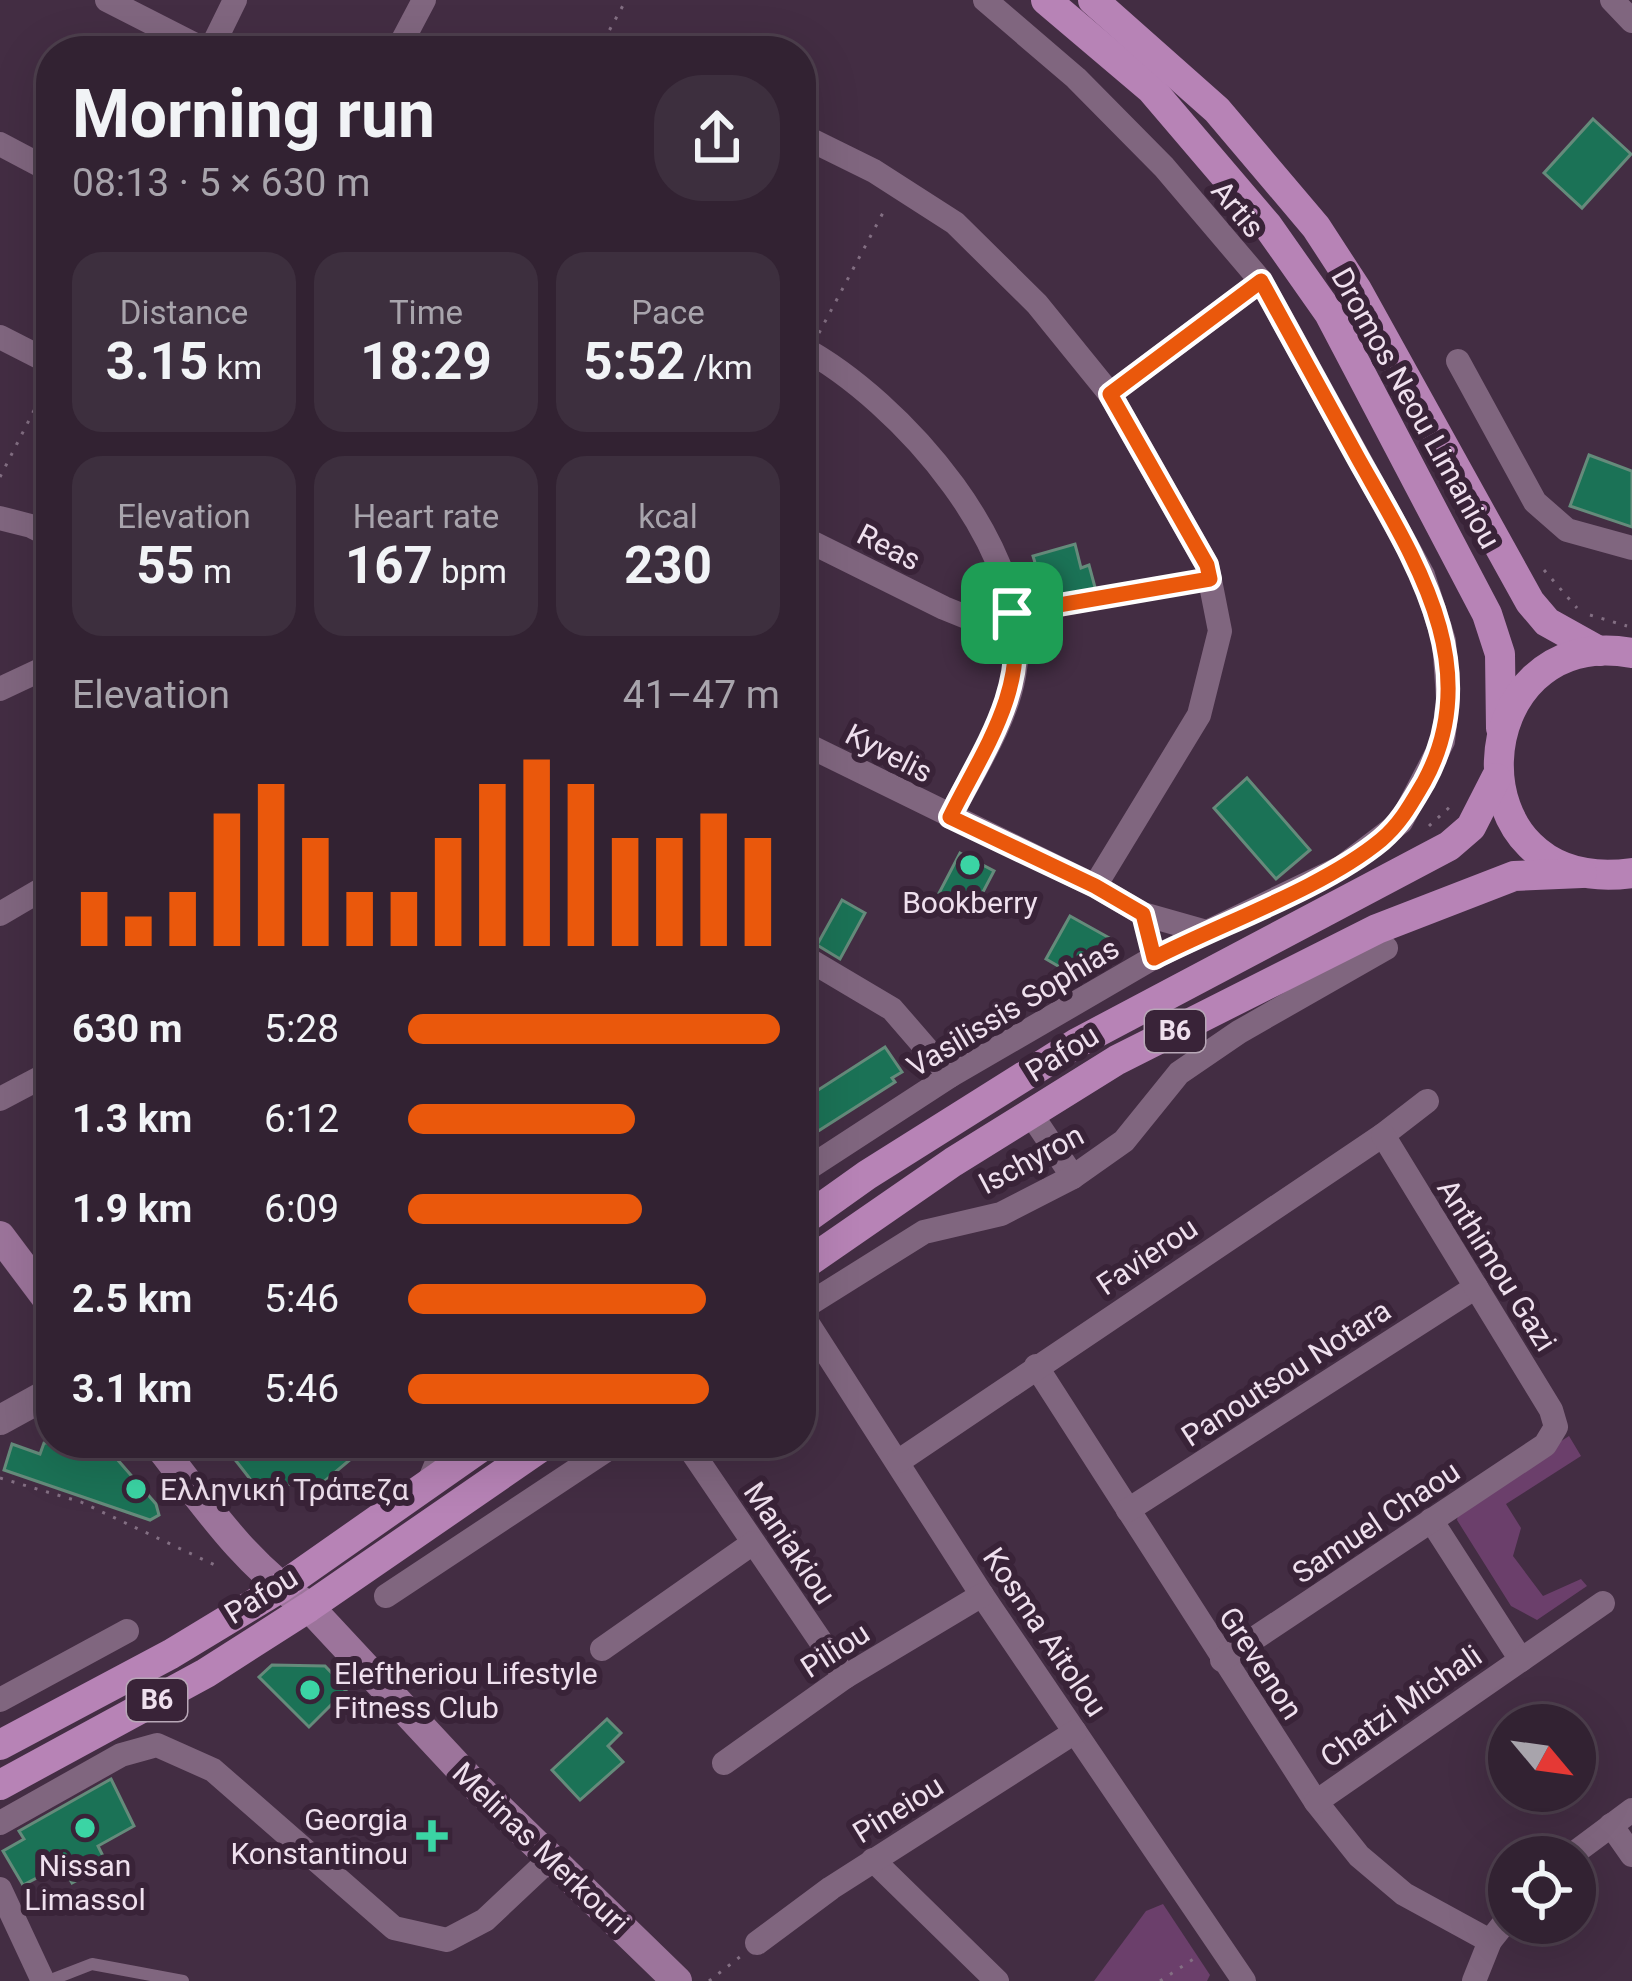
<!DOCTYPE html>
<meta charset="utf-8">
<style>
:root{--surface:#322232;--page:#3d2f3e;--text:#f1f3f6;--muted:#a8a4ac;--line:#4d3f4d;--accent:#ea580c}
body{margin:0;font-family:Roboto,sans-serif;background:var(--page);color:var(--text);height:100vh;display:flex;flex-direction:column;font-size:45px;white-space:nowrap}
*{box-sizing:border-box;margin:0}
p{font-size:39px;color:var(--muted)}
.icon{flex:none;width:66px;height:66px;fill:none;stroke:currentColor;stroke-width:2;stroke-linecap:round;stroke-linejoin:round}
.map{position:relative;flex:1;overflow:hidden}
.panel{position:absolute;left:36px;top:36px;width:780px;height:1422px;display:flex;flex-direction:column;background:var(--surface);border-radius:48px;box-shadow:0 12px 48px #0002,0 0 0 3px var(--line)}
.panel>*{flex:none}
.needle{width:78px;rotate:119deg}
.controls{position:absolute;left:1488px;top:1704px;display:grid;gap:24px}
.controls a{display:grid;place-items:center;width:108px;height:108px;border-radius:50%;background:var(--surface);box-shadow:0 12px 48px #0002,0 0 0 3px var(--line);font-size:60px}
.pin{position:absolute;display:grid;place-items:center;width:102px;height:102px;color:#fff;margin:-51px;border-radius:24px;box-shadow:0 6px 18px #0006}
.round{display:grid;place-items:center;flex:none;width:126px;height:126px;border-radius:48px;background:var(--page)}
.summary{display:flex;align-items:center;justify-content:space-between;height:204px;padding:0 36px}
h1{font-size:66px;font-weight:700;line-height:90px}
.stats{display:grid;grid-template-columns:repeat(3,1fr);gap:18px;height:204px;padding:12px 36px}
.stats div{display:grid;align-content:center;border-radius:30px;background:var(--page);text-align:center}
.stats b{font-size:51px;font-weight:700}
.stats small{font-size:33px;font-weight:400}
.stats p{font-size:33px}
.chart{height:336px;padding:24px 36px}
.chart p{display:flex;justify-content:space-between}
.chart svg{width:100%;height:216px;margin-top:12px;stroke:var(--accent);stroke-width:6}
ul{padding:0 36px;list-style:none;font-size:39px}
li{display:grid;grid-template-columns:192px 144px 1fr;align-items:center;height:90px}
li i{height:30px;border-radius:15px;background:var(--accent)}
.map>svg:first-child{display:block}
.green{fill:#6b3f6b}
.building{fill:#1b7256;stroke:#658b7b;stroke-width:3}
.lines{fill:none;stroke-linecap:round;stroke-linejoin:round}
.path{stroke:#836f83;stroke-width:3;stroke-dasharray:3 9;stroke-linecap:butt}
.service{stroke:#80667f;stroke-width:12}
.minor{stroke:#80667f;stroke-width:24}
.tertiary{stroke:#80667f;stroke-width:30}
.secondary{stroke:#9c749b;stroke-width:30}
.primary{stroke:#b783b6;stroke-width:30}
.route-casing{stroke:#fff;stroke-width:24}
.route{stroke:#ea580c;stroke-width:15}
.poi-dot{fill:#3bd4a4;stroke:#392338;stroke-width:4.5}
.labels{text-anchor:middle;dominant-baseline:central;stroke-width:12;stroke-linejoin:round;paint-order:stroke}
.shield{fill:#392338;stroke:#b8a7b7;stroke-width:3}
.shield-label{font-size:27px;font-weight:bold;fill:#efe0ee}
.street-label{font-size:30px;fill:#efe0ee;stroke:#392338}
.poi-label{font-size:30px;fill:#efe0ee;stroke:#392338}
</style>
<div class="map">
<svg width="1632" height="1981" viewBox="0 0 1632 1981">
<rect width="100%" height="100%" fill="#432d43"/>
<g class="green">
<path d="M1569 1436 1581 1456 1506 1504 1521 1528 1513 1556 1543 1596 1581 1579 1587 1586 1537 1620 1511 1606 1457 1520 1460 1507Z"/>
<path d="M1163 1904 1210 1975 1207 1981H1094L1146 1911Z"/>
</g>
<g class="building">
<path d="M1593 119 1631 154 1582 208 1544 173Z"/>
<path d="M1589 455 1632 471V527L1570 506Z"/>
<path d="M1075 544 1081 568 1089 565 1096 591 1062 601 1060 594 1049 597 1047 589 1043 590 1033 556Z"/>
<path d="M1247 778 1310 850 1276 879 1214 808Z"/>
<path d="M960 853 994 871 972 913 938 895Z"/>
<path d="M842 900 865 913 840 959 817 945Z"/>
<path d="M1070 916 1113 940 1105 953 1112 958 1077 977 1046 959Z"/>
<path d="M885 1047 902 1072 892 1078 895 1082 801 1142V1101Z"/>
<path d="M44 1443H103L156 1504 159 1515 150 1520 4 1470 12 1444 40 1454Z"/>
<path d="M222 1443H370L320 1485 254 1484Z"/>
<path d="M272 1665 325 1666 347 1689 309 1727 259 1677Z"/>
<path d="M607 1719 621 1733 608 1746 623 1762 580 1800 552 1770Z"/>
<path d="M111 1779 134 1826 98 1846 107 1864 72 1883 62 1865 23 1885 3 1851 24 1839 19 1831Z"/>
</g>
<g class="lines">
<g class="path">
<path d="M598 51 626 0"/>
<path d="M819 333 885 209"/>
<path d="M0 477 47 385"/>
<path d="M1544 570 1577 608"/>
<path d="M1034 609 1184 583"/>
<path d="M1590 615 1627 626"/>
<path d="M1429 826 1453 804"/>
<path d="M0 1478 81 1502 219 1567"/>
<path d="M709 1981 741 1956"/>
<path d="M1160 1981 1198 1956"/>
</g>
<path class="service" d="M48 1981 92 1964 183 1981"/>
<g class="minor">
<path d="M107 0 207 51"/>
<path d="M1612 0 1632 21"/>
<path d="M210 51 235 0"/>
<path d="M397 51 424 0"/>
<path d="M801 135 874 171 955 223 1037 304 1110 394 1207 565 1220 631 1199 715 1095 886"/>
<path d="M0 144 51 171"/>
<path d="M0 337 51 363"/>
<path d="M801 347C900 400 1038 554 1014 676 1005 725 972 773 950 817"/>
<path d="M1458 361 1535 502 1567 530 1632 548"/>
<path d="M1110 394 1261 281"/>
<path d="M0 518 31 526 51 536"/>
<path d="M801 537 944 608 1018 638"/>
<path d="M0 689 51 665"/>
<path d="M801 742 1095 886 1143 914 1203 931"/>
<path d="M0 914 51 884"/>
<path d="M801 955 892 1009 950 1076"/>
<path d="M0 1099 51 1072"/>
<path d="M1031 1114 1073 1177"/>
<path d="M801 1173 950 1076 1153 958 1342 867 1401 822 1443 741 1448 699 1444 641 1423 575 1261 281 1164 167 1076 78 985 0"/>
<path d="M801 1309 924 1232 1001 1214 1073 1177 1124 1141 1179 1073 1239 1032 1386 948"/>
<path d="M801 1313 982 1595 1244 1981"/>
<path d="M1036 1366 1316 1802 1359 1856 1404 1894 1490 1941"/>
<path d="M686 1443 845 1677"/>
<path d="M899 1461 1383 1135 1427 1101"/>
<path d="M428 1484 445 1443"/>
<path d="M1128 1510 1476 1287"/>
<path d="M1431 1520 1521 1660"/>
<path d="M386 1596 617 1443"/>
<path d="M602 1649 753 1543"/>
<path d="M1222 1660 1545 1445 1556 1427 1551 1410 1383 1135"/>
<path d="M0 1700 127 1631"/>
<path d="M724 1763 845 1677 982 1595"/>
<path d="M1316 1802 1603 1603"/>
<path d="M0 1823 121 1755 157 1745 213 1770 394 1928 447 1940 485 1920 552 1857"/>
<path d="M1611 1825 1632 1855"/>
<path d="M1569 1857 1632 1810"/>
<path d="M873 1860 997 1981"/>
<path d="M0 1889 43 1981"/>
<path d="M757 1943 831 1888 1075 1732"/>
<path d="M1474 1981 1490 1941 1509 1917"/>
</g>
<path class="tertiary" d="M0 1420 51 1392"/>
<g class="secondary">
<path d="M0 1236 51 1304"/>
<path d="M157 1443C204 1503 245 1565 309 1607L474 1784 677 1981"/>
</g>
<g class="primary">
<path d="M1046 0 1151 89 1267 225 1329 313 1487 614 1500 654 1501 728"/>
<path d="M1093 0 1217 110 1316 227 1357 290 1530 602 1547 622 1599 651"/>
<path d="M1632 653C1462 622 1447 899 1632 873"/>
<path d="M801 1222 867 1175 1077 1043 1449 846 1471 827 1496 778"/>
<path d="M801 1267 953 1162 1117 1060 1377 929 1514 876 1582 873"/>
<path d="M0 1745 171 1654 280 1588 487 1443"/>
<path d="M0 1785 206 1673 309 1607 547 1443"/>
</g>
</g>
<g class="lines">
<g class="route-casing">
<path id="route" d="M1261 281C1293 340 1326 399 1358 458 1414 558 1487 667 1424 782 1411 804 1401 823 1381 840 1323 888 1222 923 1154 958L1143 914 1095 886 950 817C982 752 1029 688 1012 613L1210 579 1207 565 1110 394Z"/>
</g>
<use href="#route" class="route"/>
</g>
<g class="poi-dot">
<circle cx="970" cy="865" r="12"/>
<circle cx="136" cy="1489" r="12"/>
<circle cx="310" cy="1690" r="12"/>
<circle cx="85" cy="1828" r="12"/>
<path d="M426 1818h12v12h12v12h-12v12h-12v-12h-12v-12h12z"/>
</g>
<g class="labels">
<g class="shield">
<rect x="1145" y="1010" width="60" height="42" rx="9"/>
<rect x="127" y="1679" width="60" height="42" rx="9"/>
</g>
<g class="shield-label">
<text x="1175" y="1031">B6</text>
<text x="157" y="1700">B6</text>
</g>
<g class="street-label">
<text transform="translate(1238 209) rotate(50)">Artis</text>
<text transform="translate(1416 408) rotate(61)">Dromos Neou Limaniou</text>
<text transform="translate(889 547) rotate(27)">Reas</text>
<text transform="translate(889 753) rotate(27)">Kyvelis</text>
<text transform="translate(1013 1007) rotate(-31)">Vasilissis Sophias</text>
<text transform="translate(1062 1053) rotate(-32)">Pafou</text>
<text transform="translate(1031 1159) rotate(-28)">Ischyron</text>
<text transform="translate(1147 1256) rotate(-34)">Favierou</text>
<text transform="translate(1497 1265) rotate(58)">Anthimou Gazi</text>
<text transform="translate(1286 1373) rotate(-33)">Panoutsou Notara</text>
<text transform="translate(1376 1522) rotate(-34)">Samuel Chaou</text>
<text transform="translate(790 1543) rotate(56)">Maniakiou</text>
<text transform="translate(261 1595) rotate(-32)">Pafou</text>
<text transform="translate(1045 1632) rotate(56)">Kosma Aitolou</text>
<text transform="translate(835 1650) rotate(-33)">Piliou</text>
<text transform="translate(1261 1663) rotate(57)">Grevenon</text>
<text transform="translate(1401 1706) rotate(-35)">Chatzi Michali</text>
<text transform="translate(898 1809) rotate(-32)">Pineiou</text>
<text transform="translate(541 1848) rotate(44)">Melinas Merkouri</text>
</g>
<g class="poi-label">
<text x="970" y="902">Bookberry</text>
<text x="160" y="1489" text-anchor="start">Ελληνική Τράπεζα</text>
<text x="334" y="1673" text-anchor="start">Eleftheriou Lifestyle<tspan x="334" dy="34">Fitness Club</tspan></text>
<text x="408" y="1819" text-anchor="end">Georgia<tspan x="408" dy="34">Konstantinou</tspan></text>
<text x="85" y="1865">Nissan<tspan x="85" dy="34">Limassol</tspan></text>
</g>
</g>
</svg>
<div class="controls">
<a><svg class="needle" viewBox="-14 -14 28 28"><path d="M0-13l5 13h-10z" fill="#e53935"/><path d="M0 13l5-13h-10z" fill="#a8a4ac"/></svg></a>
<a><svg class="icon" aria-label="locate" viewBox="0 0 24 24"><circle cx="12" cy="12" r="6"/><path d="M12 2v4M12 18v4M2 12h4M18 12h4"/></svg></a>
</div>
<div class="pin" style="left:1012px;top:613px;background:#1e9e55"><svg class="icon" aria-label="arrive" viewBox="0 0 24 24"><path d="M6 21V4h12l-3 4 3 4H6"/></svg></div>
<section class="panel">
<div class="summary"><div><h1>Morning run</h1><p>08:13 · 5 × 630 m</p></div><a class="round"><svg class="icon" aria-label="share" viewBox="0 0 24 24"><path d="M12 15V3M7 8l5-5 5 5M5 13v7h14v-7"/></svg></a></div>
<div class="stats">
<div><p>Distance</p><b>3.15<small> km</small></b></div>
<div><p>Time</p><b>18:29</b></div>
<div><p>Pace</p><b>5:52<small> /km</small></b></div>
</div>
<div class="stats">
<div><p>Elevation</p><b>55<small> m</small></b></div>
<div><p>Heart rate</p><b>167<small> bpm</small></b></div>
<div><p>kcal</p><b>230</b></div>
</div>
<div class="chart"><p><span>Elevation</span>41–47 m</p>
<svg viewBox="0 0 160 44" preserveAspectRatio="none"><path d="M5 44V33M15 44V38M25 44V33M35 44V17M45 44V11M55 44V22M65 44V33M75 44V33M85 44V22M95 44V11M105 44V6M115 44V11M125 44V22M135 44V22M145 44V17M155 44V22"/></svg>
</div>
<ul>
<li><b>630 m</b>5:28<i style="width:100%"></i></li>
<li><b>1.3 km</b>6:12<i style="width:61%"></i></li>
<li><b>1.9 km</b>6:09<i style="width:63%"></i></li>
<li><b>2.5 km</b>5:46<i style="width:80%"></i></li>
<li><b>3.1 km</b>5:46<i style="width:81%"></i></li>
</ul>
</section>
</div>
